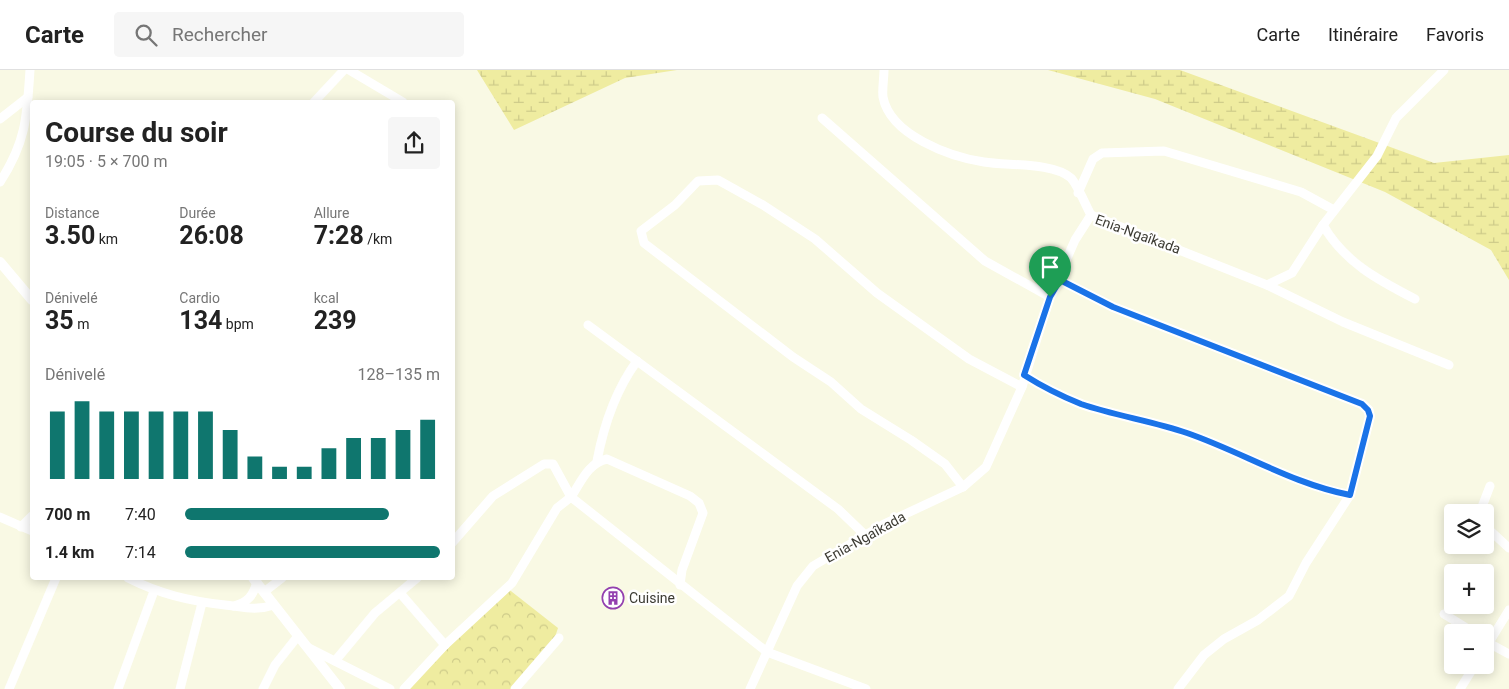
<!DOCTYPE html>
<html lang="fr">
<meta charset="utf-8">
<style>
:root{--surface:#fff;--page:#f6f6f6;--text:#222;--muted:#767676;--line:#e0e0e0;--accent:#0f766e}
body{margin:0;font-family:Roboto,sans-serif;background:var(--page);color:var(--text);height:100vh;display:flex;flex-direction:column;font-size:19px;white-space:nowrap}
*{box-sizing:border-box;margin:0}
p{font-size:16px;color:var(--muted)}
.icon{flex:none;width:28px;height:28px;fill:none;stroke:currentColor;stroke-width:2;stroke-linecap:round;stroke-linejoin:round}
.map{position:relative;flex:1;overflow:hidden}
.panel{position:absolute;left:30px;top:30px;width:425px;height:480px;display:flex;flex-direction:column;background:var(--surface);border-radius:5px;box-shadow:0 2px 12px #0003}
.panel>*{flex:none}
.tools{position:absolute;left:1444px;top:434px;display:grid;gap:10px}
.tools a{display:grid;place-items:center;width:50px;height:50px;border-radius:5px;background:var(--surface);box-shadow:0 2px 12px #0003;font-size:25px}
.pin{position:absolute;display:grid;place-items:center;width:42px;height:42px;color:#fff;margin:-51px -21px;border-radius:50% 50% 50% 0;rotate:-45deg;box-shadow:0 0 5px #0007}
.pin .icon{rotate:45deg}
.round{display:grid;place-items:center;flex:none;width:52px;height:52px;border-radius:5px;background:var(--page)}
.summary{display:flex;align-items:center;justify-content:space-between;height:85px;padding:0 15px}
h1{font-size:28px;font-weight:700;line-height:38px}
.figures{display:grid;grid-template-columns:repeat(3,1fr);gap:8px;height:85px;padding:5px 15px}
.figures div{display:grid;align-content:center}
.figures b{font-size:25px;font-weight:700}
.figures small{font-size:14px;font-weight:400}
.figures p{font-size:14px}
.chart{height:140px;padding:10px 15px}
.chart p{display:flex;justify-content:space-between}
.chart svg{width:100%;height:90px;margin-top:5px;stroke:var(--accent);stroke-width:6}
ul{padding:0 15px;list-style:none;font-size:16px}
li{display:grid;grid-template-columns:80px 60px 1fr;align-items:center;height:38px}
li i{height:12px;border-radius:6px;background:var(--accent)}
header{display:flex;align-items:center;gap:30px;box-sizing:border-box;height:70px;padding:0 25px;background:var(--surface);border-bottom:1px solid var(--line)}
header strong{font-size:24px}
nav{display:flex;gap:28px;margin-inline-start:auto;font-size:18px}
.search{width:350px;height:45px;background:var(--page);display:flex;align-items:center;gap:12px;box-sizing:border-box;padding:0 18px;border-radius:5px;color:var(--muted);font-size:19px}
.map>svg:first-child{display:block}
.wetland{fill:url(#wetland-marsh)}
.park{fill:url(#park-crowns)}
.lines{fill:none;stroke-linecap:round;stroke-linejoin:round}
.minor{stroke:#fff;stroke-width:9}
.tertiary{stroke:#fff;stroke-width:10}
.route-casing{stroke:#fff;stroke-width:10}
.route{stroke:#1a73e8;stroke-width:6}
.labels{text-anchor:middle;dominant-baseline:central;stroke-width:5;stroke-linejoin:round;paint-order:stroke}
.street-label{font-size:14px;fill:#3c3b33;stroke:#fff}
.poi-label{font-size:14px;fill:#3c3b33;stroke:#fff;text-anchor:start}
</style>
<header>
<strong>Carte</strong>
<div class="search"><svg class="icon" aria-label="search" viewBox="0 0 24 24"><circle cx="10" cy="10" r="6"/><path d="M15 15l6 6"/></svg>Rechercher</div>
<nav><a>Carte</a><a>Itinéraire</a><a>Favoris</a></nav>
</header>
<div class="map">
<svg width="1509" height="619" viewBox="0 0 1509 619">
<defs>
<pattern id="wetland-marsh" width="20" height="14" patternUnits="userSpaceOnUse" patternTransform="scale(1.25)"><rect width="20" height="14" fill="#efeca0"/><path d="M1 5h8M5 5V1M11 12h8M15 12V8" fill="none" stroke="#cecb8a"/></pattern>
<pattern id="park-crowns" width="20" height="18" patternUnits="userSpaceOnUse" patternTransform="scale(1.25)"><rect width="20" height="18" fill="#efeca0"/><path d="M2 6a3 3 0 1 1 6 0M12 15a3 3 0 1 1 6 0" fill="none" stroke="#cecb8a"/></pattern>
</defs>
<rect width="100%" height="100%" fill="#f9f9e4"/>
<g class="wetland">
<path d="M477 0H677L625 8 514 60Z"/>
<path d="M1048 0H1180L1434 93 1509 85V210L1491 180 1385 122 1155 29Z"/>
</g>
<path class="park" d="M507 518 558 558 551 579 517 619H407Z"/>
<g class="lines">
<g class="minor">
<path d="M349 0 403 32"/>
<path d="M884 0C884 8 882 19 883 27 890 65 950 87 984 92 1007 96 1053 92 1071 108 1077 114 1086 136 1091 145"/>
<path d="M314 32 344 0"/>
<path d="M822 48 985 191 1050 227"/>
<path d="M0 49 28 27"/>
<path d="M0 112C26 72 27 47 30 0"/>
<path d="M1078 123 1093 89 1102 83 1164 81 1301 122 1334 140"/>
<path d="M1323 155C1344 192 1378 210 1415 229"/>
<path d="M1060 210 1113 237 1362 334 1369 340 1370 347 1350 425 1306 493 1289 526 1258 550 1224 569 1204 585 1178 619"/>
<path d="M1267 215 1343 252 1449 295"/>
<path d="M588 255 838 439 865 465"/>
<path d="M1024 305C1043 317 1061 326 1081 334 1116 346 1153 351 1187 363 1242 382 1293 414 1350 425"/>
<path d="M597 391C604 354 615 321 637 291"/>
<path d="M963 417 945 394 911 370 861 339 831 312 793 287 644 173 641 161 675 135 698 111 718 110 763 135 815 169 877 223 969 289 1022 317"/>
<path d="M1480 442 1490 416"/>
<path d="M0 447 32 461"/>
<path d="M1485 456 1509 478"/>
<path d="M21 457 32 446"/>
<path d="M452 473 493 426 544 394H553L571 427C581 412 588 393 607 389L690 426 699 433 703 443 682 500 680 515"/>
<path d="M128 508C160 524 189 531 225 535 243 537 256 541 274 535"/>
<path d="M264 522 282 508"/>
<path d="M400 523 445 575"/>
<path d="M234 536C248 532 253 526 257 512"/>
<path d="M1444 544 1473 562"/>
<path d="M1485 571 1509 584"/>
<path d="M307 577 390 619"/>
<path d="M1485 579 1509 540"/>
<path d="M335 591 375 543 417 508"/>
<path d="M9 619 56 508"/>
<path d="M118 619 154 521"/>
<path d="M180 619 202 533"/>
<path d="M263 619 275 595 298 566"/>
<path d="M404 619 445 575 512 513 557 438 571 427 767 582 866 619"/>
<path d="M515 619 559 568"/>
<path d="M750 619 797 516 813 496 884 454 963 417 986 397 1022 317 1050 227 1075 170 1091 145 1267 215 1292 203 1323 155 1377 86 1396 48 1444 0"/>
<path d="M1460 619 1475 595"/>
</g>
<g class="tertiary">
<path d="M0 192 32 230"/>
<path d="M253 508 340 619"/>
</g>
</g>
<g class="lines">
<g class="route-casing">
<path id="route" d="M1060 210 1113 237 1362 334 1368 340 1370 346 1350 425C1293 414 1242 382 1187 363 1153 351 1116 346 1081 334 1061 326 1043 317 1024 305L1050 227Z"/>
</g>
<use href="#route" class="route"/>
</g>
<defs>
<g id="building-ring" transform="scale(1.125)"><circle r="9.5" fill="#fff" stroke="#9340af" stroke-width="1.5"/><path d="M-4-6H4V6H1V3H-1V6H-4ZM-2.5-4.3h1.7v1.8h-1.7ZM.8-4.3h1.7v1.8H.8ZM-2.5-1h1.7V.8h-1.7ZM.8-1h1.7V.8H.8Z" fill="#9340af"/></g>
</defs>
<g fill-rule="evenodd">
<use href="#building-ring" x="613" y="528"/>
</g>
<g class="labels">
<g class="street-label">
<text transform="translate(1138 164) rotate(20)">Enia-Ngaîkada</text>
<text transform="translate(865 467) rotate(-29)">Enia-Ngaîkada</text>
</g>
<g class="poi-label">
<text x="629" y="528">Cuisine</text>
</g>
</g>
</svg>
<div class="tools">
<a><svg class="icon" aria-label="layers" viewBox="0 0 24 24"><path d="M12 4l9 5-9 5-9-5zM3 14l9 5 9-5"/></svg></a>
<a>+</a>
<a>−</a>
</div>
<div class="pin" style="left:1050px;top:227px;background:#1e9e55"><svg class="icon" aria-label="arrive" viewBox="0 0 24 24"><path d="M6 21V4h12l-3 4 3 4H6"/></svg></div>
<section class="panel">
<div class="summary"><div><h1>Course du soir</h1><p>19:05 · 5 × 700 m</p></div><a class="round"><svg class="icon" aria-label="share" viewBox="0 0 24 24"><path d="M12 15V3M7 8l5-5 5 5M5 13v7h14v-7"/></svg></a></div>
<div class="figures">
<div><p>Distance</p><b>3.50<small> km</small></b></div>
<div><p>Durée</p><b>26:08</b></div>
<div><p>Allure</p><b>7:28<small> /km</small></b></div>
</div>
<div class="figures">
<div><p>Dénivelé</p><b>35<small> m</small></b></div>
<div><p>Cardio</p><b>134<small> bpm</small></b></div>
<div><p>kcal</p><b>239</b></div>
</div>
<div class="chart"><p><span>Dénivelé</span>128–135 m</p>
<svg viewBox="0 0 160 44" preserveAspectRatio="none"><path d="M5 44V11M15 44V6M25 44V11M35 44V11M45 44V11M55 44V11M65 44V11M75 44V20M85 44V33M95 44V38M105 44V38M115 44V29M125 44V24M135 44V24M145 44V20M155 44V15"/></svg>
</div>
<ul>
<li><b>700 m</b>7:40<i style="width:80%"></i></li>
<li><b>1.4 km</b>7:14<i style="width:100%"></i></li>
</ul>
</section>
</div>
